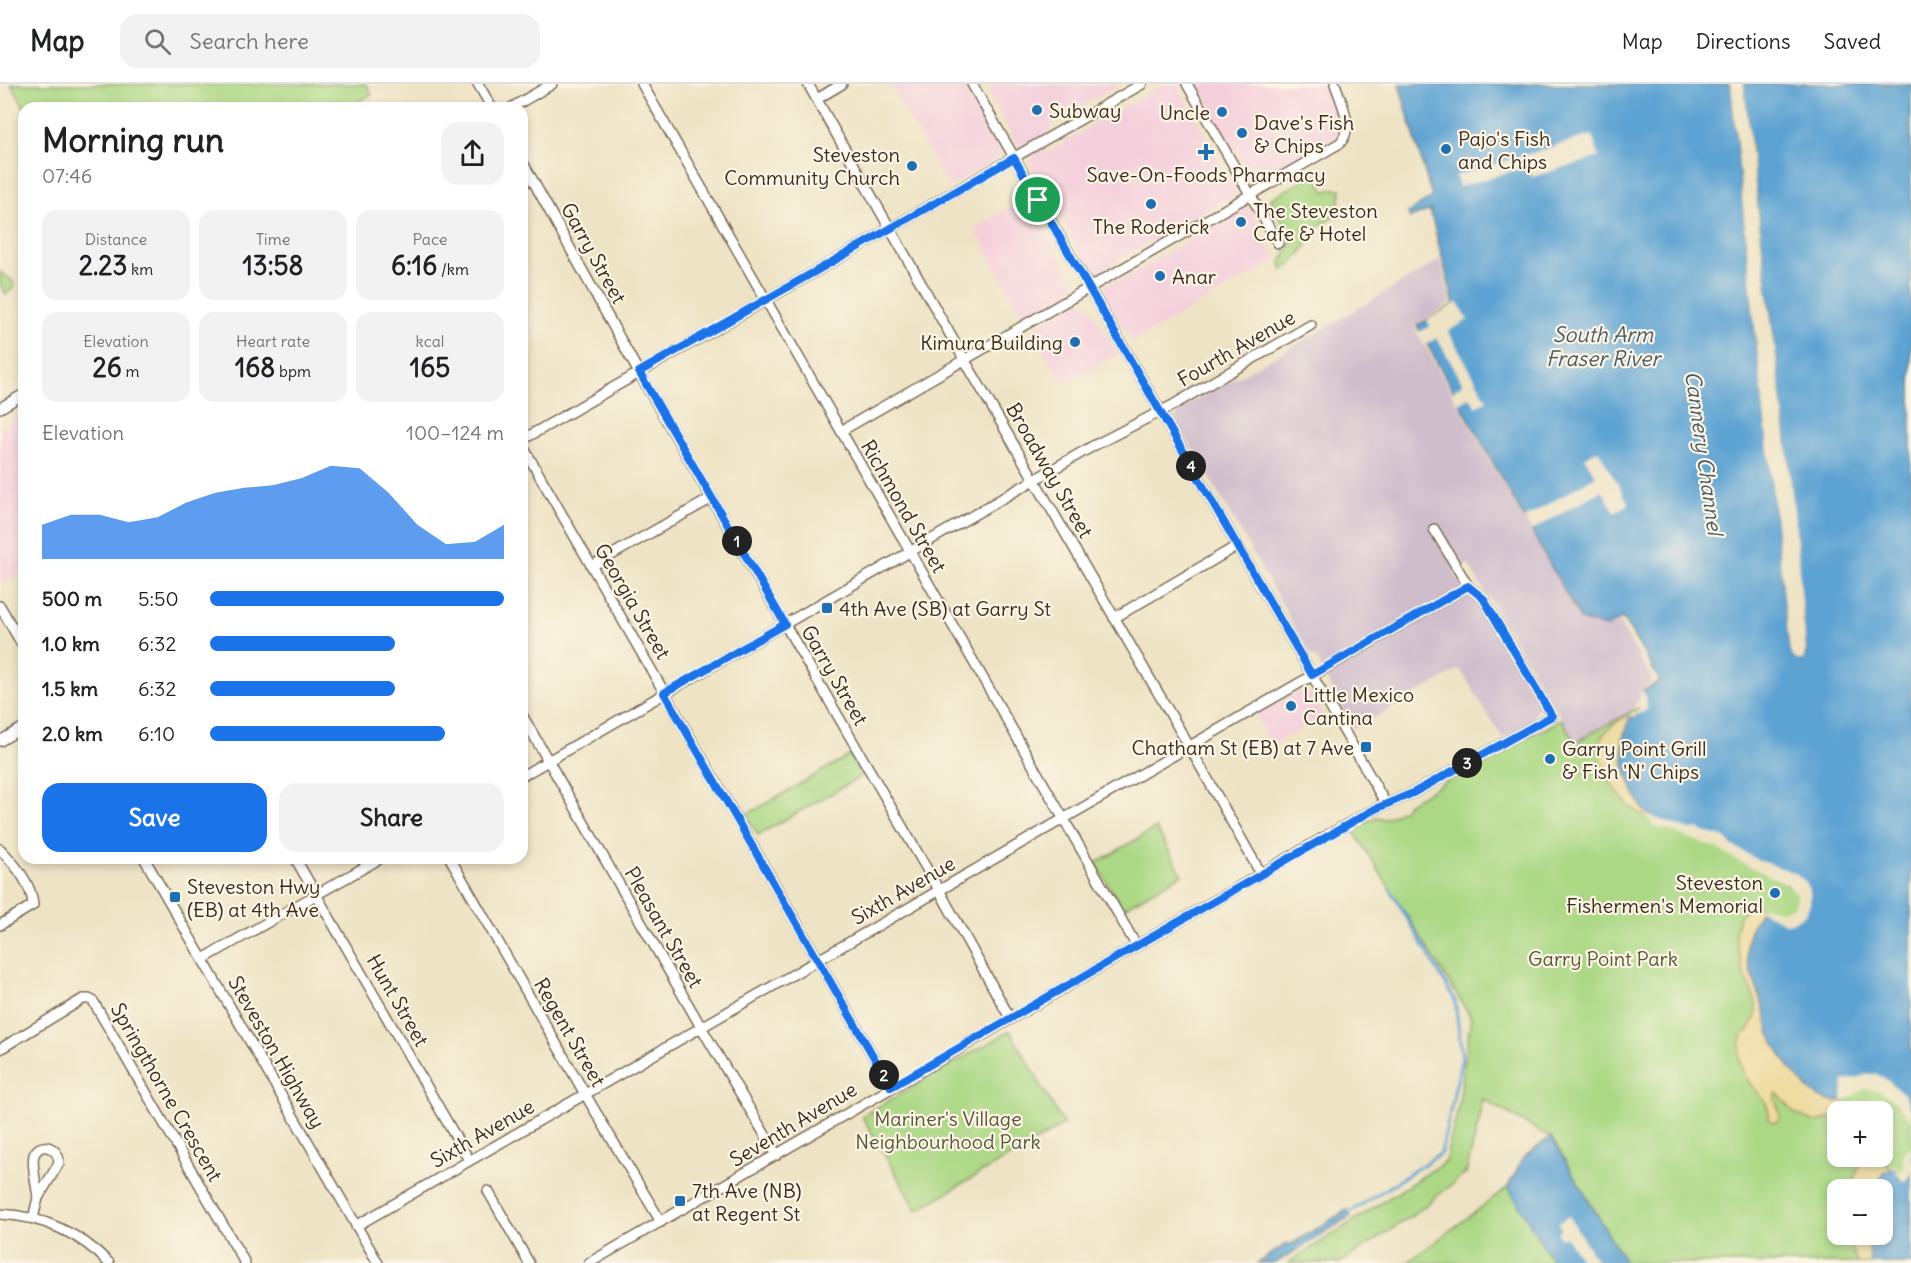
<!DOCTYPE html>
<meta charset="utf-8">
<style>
:root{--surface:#fff;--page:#f2f2f2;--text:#202124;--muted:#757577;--line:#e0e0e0;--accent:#1a73e8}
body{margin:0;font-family:Delius,sans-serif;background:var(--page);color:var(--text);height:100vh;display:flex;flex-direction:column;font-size:22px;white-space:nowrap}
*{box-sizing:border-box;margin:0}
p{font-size:20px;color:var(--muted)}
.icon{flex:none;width:33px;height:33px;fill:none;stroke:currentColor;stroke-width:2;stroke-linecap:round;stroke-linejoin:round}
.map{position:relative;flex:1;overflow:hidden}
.drawer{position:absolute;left:18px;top:18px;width:510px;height:762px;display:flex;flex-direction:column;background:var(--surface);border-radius:18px;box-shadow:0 3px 9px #0003}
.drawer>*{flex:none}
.fabs{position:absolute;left:1827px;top:1017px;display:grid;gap:12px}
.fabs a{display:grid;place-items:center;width:66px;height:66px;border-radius:12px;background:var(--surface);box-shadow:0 3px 9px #0003;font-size:30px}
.pin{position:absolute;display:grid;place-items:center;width:51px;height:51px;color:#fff;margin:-26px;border:3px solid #fff;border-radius:50%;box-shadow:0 2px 6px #0007}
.km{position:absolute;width:30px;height:30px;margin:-15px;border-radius:50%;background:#222;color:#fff;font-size:16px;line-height:30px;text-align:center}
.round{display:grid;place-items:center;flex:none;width:63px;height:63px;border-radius:18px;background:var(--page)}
.summary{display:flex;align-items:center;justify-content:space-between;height:102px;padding:0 24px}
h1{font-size:33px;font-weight:800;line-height:45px}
.figures{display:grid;grid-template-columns:repeat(3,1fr);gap:9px;height:102px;padding:6px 24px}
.figures div{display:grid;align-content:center;border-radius:15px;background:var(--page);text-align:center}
.figures b{font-size:26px;font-weight:800}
.figures small{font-size:16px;font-weight:400}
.figures p{font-size:16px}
.chart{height:168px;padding:12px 24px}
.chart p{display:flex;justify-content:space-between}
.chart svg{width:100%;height:108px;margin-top:6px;fill:var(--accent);opacity:.7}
.action{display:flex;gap:12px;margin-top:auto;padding:12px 24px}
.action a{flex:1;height:69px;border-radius:18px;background:var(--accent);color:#fff;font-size:24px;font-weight:800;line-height:69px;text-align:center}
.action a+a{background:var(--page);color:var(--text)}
ul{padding:0 24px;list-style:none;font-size:20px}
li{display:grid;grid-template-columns:96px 72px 1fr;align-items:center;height:45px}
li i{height:15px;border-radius:8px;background:var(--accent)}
header{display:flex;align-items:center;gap:36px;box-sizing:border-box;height:84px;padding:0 30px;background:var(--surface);border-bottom:2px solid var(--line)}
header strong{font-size:28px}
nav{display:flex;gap:33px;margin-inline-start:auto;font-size:21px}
.search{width:420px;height:54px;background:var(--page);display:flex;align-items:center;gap:15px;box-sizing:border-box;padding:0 21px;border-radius:18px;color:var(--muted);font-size:22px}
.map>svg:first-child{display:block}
.built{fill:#f4cfdc}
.industrial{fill:#d0bdcc}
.green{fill:#acd885;stroke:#748152;stroke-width:1.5;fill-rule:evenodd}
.sand{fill:#eeda9e;stroke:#94825e;stroke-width:1.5}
.water{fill:#5ca2d2;stroke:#4c6678;stroke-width:1.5}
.pier{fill:#eee3c4}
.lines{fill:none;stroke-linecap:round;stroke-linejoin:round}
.stream{stroke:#5ca2d2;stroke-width:3}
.minor-casing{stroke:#7a6b58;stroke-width:12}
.minor{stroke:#fff;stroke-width:9}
.route-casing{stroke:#fff;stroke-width:12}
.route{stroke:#1a73e8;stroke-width:8}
.poi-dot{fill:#1f6fb2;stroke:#fcf5e5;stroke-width:2}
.labels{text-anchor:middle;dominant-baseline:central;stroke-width:4.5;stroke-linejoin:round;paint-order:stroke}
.poi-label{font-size:20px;fill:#3b2a1e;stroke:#fcf5e5;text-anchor:start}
.street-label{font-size:20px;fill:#3b2a1e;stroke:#fcf5e5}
.park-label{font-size:20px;fill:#575638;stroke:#fcf5e5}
.water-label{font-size:21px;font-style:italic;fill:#485a66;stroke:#fcf5e5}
</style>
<header>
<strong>Map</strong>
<div class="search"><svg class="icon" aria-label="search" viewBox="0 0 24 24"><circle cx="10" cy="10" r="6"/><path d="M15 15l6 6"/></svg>Search here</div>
<nav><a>Map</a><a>Directions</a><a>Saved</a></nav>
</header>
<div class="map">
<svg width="1911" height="1179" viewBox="0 0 1911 1179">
<rect width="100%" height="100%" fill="#fcf5e5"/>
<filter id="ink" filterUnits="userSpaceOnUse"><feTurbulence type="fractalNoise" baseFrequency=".0167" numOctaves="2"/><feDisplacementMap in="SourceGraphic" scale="12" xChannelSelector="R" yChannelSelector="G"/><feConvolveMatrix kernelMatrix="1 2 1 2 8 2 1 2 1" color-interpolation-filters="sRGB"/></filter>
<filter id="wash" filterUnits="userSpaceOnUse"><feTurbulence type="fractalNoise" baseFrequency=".008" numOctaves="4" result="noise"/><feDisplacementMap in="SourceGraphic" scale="24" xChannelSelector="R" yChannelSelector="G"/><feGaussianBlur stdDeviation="1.35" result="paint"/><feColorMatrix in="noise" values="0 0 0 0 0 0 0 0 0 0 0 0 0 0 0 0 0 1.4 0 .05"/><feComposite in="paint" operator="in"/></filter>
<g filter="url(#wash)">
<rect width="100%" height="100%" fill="#eee3c4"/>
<g class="built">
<path d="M890 0H961L997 64 999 69 997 74 994 78 949 103Z"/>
<path d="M992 0H1120L1051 40V48L1026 63 1018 61 990 12V6L993 3Z"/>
<path d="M1164 0H1179V5L1230 95 1236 98 1238 108 1233 114 1221 117 1185 138 1180 144 1158 157 1149 158 1114 178 1104 189H1095L1087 181 1030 81 1031 71 1036 66 1048 68 1064 59V56L1059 53 1069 55 1098 38 1094 35V33L1103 36 1123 24V22L1118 20 1119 19 1129 21Z"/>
<path d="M1198 0H1329L1341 38V45L1334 53 1262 95 1253 96 1245 90V83L1228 53 1223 51 1215 36V30Z"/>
<path d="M1027 114 1074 197 1072 205 1066 210 1025 234 974 144Z"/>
<path d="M1244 122 1248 123 1254 128 1257 141 1277 176 1132 258 1106 212 1105 206 1107 201 1112 197 1123 195 1234 130Z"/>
<path d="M1078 218H1083L1090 223 1117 270 1063 300 1031 245Z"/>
<path d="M23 330 24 487 2 500 0 492V344Z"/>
<path d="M1301 606 1311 609 1324 632 1271 662 1257 637 1258 627Z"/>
</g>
<path class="industrial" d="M1440 176 1451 218 1414 243 1581 536 1606 543 1618 536 1653 597 1645 602 1643 609 1630 629 1576 658 1468 480 1454 489 1485 526 1538 620V624L1531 637 1503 655 1460 585 1354 645 1330 602 1318 576 1311 571 1177 337 1176 331 1180 325 1320 247Z"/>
<g class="green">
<path d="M11 0H366L372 10 348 24H25Z"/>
<path d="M1315 90 1325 108 1332 105H1341C1340 125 1336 133 1318 143L1317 145 1315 144 1309 148 1305 154 1307 161 1293 179 1283 186 1281 179 1291 159 1290 154 1270 115Z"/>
<path d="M0 188 12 196 14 204 6 210 0 200Z"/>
<path d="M1643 621 1718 762 1794 804 1865 1002 1882 1004 1911 1034V1064L1907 1086 1873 1105 1838 1106V1150L1867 1151 1871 1179H1407L1508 1103 1523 1074 1550 1053 1483 1015 1481 1028 1466 1089 1412 1132 1340 1179H1288L1445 1078 1458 1026 1471 933 1353 746 1376 733 1385 735 1403 726 1407 720 1518 656 1543 646 1561 635 1576 658ZM1838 1028H1882V1072H1838Z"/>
<path d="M850 671 862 692 758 751 746 731Z"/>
<path d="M1156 744 1182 790 1122 825 1096 779Z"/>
<path d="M1010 947 1064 1041 917 1126 862 1032Z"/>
</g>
<g class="sand">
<path d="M1628 631 1632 633 1690 746C1673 740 1648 736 1633 725 1618 713 1594 676 1601 656 1606 644 1618 637 1628 631Z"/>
<path d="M1752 822H1758L1767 829 1842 1014V1019L1846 1022 1840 1027 1838 1028 1834 1033 1815 1038 1794 1029 1777 1009 1775 1010C1773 1021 1786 1030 1776 1038H1772L1769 1035C1770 1017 1758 1011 1749 998 1738 984 1737 964 1744 948H1748L1756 932V918L1743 887 1739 870 1735 849 1739 831Z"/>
<path d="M1869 1074H1881L1885 1081 1897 1086 1911 1134V1179H1857L1852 1164V1151L1882 1150V1106H1851L1859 1081Z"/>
</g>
<g class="water">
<path d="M1399 0H1731L1754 237 1790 569 1796 576H1803L1806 566 1785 342 1764 181 1744 0H1911V1034L1882 1004 1865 1002 1836 1018C1831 1017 1824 1016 1819 1013 1799 1001 1777 968 1769 947 1767 940 1767 932 1764 925 1752 887 1733 862 1762 826L1787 829 1799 816 1794 804 1718 762 1656 738 1643 725 1632 705 1624 680 1623 654 1629 635C1644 627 1643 623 1643 607L1660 597 1623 534 1606 543 1581 536 1417 242 1454 220 1430 126 1410 134 1408 129 1432 113Z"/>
<path d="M1551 1053 1626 1179H1553L1508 1103 1523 1074Z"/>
<path d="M1911 1064V1179H1871L1867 1151 1882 1150V1106L1874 1105 1885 1088 1893 1084 1897 1086 1899 1093 1907 1086Z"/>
<path d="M1347 1126 1351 1132 1276 1179H1257L1288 1159 1290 1161Z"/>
</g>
<g class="pier">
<path d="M1731 0H1734L1757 236 1793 568 1797 573H1801L1803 565 1793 447 1782 342 1761 181 1741 0H1744L1764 181 1785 342 1796 447 1806 566 1803 576H1796L1790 569 1754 237Z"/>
<path d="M1592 51 1599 73 1532 93 1528 82 1459 103 1456 92Z"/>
<path d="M1458 218 1468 236 1448 247 1487 316 1476 323 1470 313 1457 320 1451 308 1463 300 1437 254 1424 261 1417 249 1430 242 1427 236Z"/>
<path d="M1598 366 1629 420 1615 428 1602 406 1531 447 1524 435 1596 392 1585 374Z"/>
<path d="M1643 607 1646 613 1647 626 1632 633 1629 631 1637 627 1640 621V608Z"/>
<path d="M1644 730 1690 746 1699 745 1704 748 1724 753 1730 760 1756 775 1795 789 1806 798 1810 806V820L1805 830 1794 838 1785 839 1767 830 1759 824 1766 823 1780 827 1786 826 1795 820 1796 810 1788 801 1738 777 1717 764 1654 741Z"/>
<path d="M1867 990H1877L1891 999 1905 1011 1911 1026V1037L1896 1019 1881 1007 1865 1005 1842 1018 1843 997 1855 995Z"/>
<path d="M1911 1061V1090L1907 1096 1903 1097 1896 1089 1897 1085 1890 1082 1894 1081 1898 1083 1899 1089 1904 1085 1903 1071Z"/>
<path d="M1569 1132 1598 1179H1583L1566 1152 1561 1154 1557 1148 1561 1145 1558 1139Z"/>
</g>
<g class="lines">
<path class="stream" d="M1347 1130 1441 1069 1462 973 1455 916 1390 805"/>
</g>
</g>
<g filter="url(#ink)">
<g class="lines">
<g class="minor-casing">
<g id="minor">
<path d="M478 0 492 24"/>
<path d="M642 0 1136 861"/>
<path d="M808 0 964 275 1189 662 1261 790"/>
<path d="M972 0 1386 720"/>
<path d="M1187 0 1278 159"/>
<path d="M817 15 842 0"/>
<path d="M511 24 552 0"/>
<path d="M522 77 639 289 939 806 1010 934"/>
<path d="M0 324 24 310"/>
<path d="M841 347 1340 59C1355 43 1341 18 1335 0"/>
<path d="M522 356 1142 0"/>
<path d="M522 361 891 1003"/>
<path d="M592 482 712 414"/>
<path d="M0 522 24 564"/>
<path d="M1114 534 1237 462"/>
<path d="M522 631 701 943 777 1071"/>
<path d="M0 657 24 643"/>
<path d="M522 692 1093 362 1173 321 1311 241"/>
<path d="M0 765C15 780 32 800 33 821L0 841"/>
<path d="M144 774 378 1179"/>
<path d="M295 774 469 1076"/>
<path d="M450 774 585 1010 661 1138"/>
<path d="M203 875 381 774"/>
<path d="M0 965 83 915H89L93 917 245 1179"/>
<path d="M488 1107 529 1179"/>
<path d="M0 1130C42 1132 80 1149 109 1179"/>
<path d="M33 1134 38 1114 59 1079C59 1063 40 1056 34 1071 31 1079 37 1104 38 1114"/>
<path d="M356 1142 1468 502"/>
<path d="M589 1179 1323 754 1375 725 1413 709 1552 632 1483 514 1468 502 1434 445"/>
</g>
</g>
<use href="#minor" class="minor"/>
</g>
</g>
<g class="lines" filter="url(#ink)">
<g class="route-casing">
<path id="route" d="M1014 74 1312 591 1468 502 1483 514 1552 632 1413 709 1375 725 891 1003 664 609 785 540 639 288Z"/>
</g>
<use href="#route" class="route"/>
</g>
<g class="poi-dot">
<circle cx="1037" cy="26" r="6"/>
<circle cx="1222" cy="28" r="6"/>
<circle cx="1242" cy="49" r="6"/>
<circle cx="1446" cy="65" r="6"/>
<path d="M1203 59h6v6h6v6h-6v6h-6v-6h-6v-6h6z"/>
<circle cx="912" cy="82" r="6"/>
<circle cx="1151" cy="120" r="6"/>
<circle cx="1241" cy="138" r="6"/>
<circle cx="1160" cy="192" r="6"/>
<circle cx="1075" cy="258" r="6"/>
<rect x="821" y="518" width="12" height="12" rx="3"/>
<circle cx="1291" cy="622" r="6"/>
<rect x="1360" y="657" width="12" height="12" rx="3"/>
<circle cx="1550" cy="675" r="6"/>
<circle cx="1775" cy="809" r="6"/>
<rect x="169" y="807" width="12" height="12" rx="3"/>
<rect x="674" y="1111" width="12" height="12" rx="3"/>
</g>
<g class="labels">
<g class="poi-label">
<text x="1049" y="26">Subway</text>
<text x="1210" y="28" text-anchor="end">Uncle</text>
<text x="1254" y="38">Dave's Fish<tspan x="1254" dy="23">&amp; Chips</tspan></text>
<text x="1458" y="54">Pajo's Fish<tspan x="1458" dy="23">and Chips</tspan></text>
<text x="900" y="70" text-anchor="end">Steveston<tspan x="900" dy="23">Community Church</tspan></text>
<text x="1206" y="90" text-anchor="middle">Save-On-Foods Pharmacy</text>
<text x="1253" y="126">The Steveston<tspan x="1253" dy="23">Cafe &amp; Hotel</tspan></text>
<text x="1151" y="142" text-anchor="middle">The Roderick</text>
<text x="1172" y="192">Anar</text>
<text x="1063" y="258" text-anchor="end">Kimura Building</text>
<text x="839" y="524">4th Ave (SB) at Garry St</text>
<text x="1303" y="610">Little Mexico<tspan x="1303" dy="23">Cantina</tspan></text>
<text x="1354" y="663" text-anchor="end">Chatham St (EB) at 7 Ave</text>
<text x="1562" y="664">Garry Point Grill<tspan x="1562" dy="23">&amp; Fish 'N' Chips</tspan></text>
<text x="1763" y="798" text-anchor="end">Steveston<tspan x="1763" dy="23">Fishermen's Memorial</tspan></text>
<text x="187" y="802">Steveston Hwy<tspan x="187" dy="23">(EB) at 4th Ave</tspan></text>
<text x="692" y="1106">7th Ave (NB)<tspan x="692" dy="23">at Regent St</tspan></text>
</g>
<g class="street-label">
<text transform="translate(594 169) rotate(61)">Garry Street</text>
<text transform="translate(1236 264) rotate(-30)">Fourth Avenue</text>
<text transform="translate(1050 386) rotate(60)">Broadway Street</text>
<text transform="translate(904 422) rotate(60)">Richmond Street</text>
<text transform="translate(633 517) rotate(60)">Georgia Street</text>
<text transform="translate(835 591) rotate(60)">Garry Street</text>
<text transform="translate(903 806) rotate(-30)">Sixth Avenue</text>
<text transform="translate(664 843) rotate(60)">Pleasant Street</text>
<text transform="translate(398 916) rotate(60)">Hunt Street</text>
<text transform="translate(570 948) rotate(60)">Regent Street</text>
<text transform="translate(277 968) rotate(60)">Steveston Highway</text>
<text transform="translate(167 1008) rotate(60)">Springthorne Crescent</text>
<text transform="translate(793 1040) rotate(-31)">Seventh Avenue</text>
<text transform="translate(482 1049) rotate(-30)">Sixth Avenue</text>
</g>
<g class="park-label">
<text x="1603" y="874">Garry Point Park</text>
<text x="948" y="1034">Mariner's Village<tspan x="948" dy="23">Neighbourhood Park</tspan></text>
</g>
<g class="water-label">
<text x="1603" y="250">South Arm<tspan x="1603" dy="24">Fraser River</tspan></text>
<text transform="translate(1704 369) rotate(82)">Cannery Channel</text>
</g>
</g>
</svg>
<div class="fabs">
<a>+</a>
<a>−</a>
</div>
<div class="pin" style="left:1038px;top:116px;background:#1e9e55"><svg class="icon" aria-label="arrive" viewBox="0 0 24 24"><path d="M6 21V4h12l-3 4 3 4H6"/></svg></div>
<b class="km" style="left:737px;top:457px">1</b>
<b class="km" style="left:884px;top:991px">2</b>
<b class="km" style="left:1467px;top:679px">3</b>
<b class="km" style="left:1191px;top:382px">4</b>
<section class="drawer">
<div class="summary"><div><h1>Morning run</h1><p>07:46</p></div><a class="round"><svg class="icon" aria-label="share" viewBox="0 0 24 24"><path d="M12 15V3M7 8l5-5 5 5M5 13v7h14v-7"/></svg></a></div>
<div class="figures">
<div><p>Distance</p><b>2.23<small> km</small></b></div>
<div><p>Time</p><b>13:58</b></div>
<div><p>Pace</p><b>6:16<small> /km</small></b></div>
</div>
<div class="figures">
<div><p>Elevation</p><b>26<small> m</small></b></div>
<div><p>Heart rate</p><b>168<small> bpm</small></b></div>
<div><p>kcal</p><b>165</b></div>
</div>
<div class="chart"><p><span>Elevation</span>100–124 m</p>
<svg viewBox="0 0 160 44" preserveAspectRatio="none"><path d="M0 44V30L10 26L20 26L30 29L40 27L50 21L60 17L70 15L80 14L90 11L100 6L110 7L120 17L130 30L140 38L150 37L160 30V44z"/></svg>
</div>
<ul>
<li><b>500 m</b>5:50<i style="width:100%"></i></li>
<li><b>1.0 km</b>6:32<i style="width:63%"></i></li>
<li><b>1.5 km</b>6:32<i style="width:63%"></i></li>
<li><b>2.0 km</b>6:10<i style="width:80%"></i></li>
</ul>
<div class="action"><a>Save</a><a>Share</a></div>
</section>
</div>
